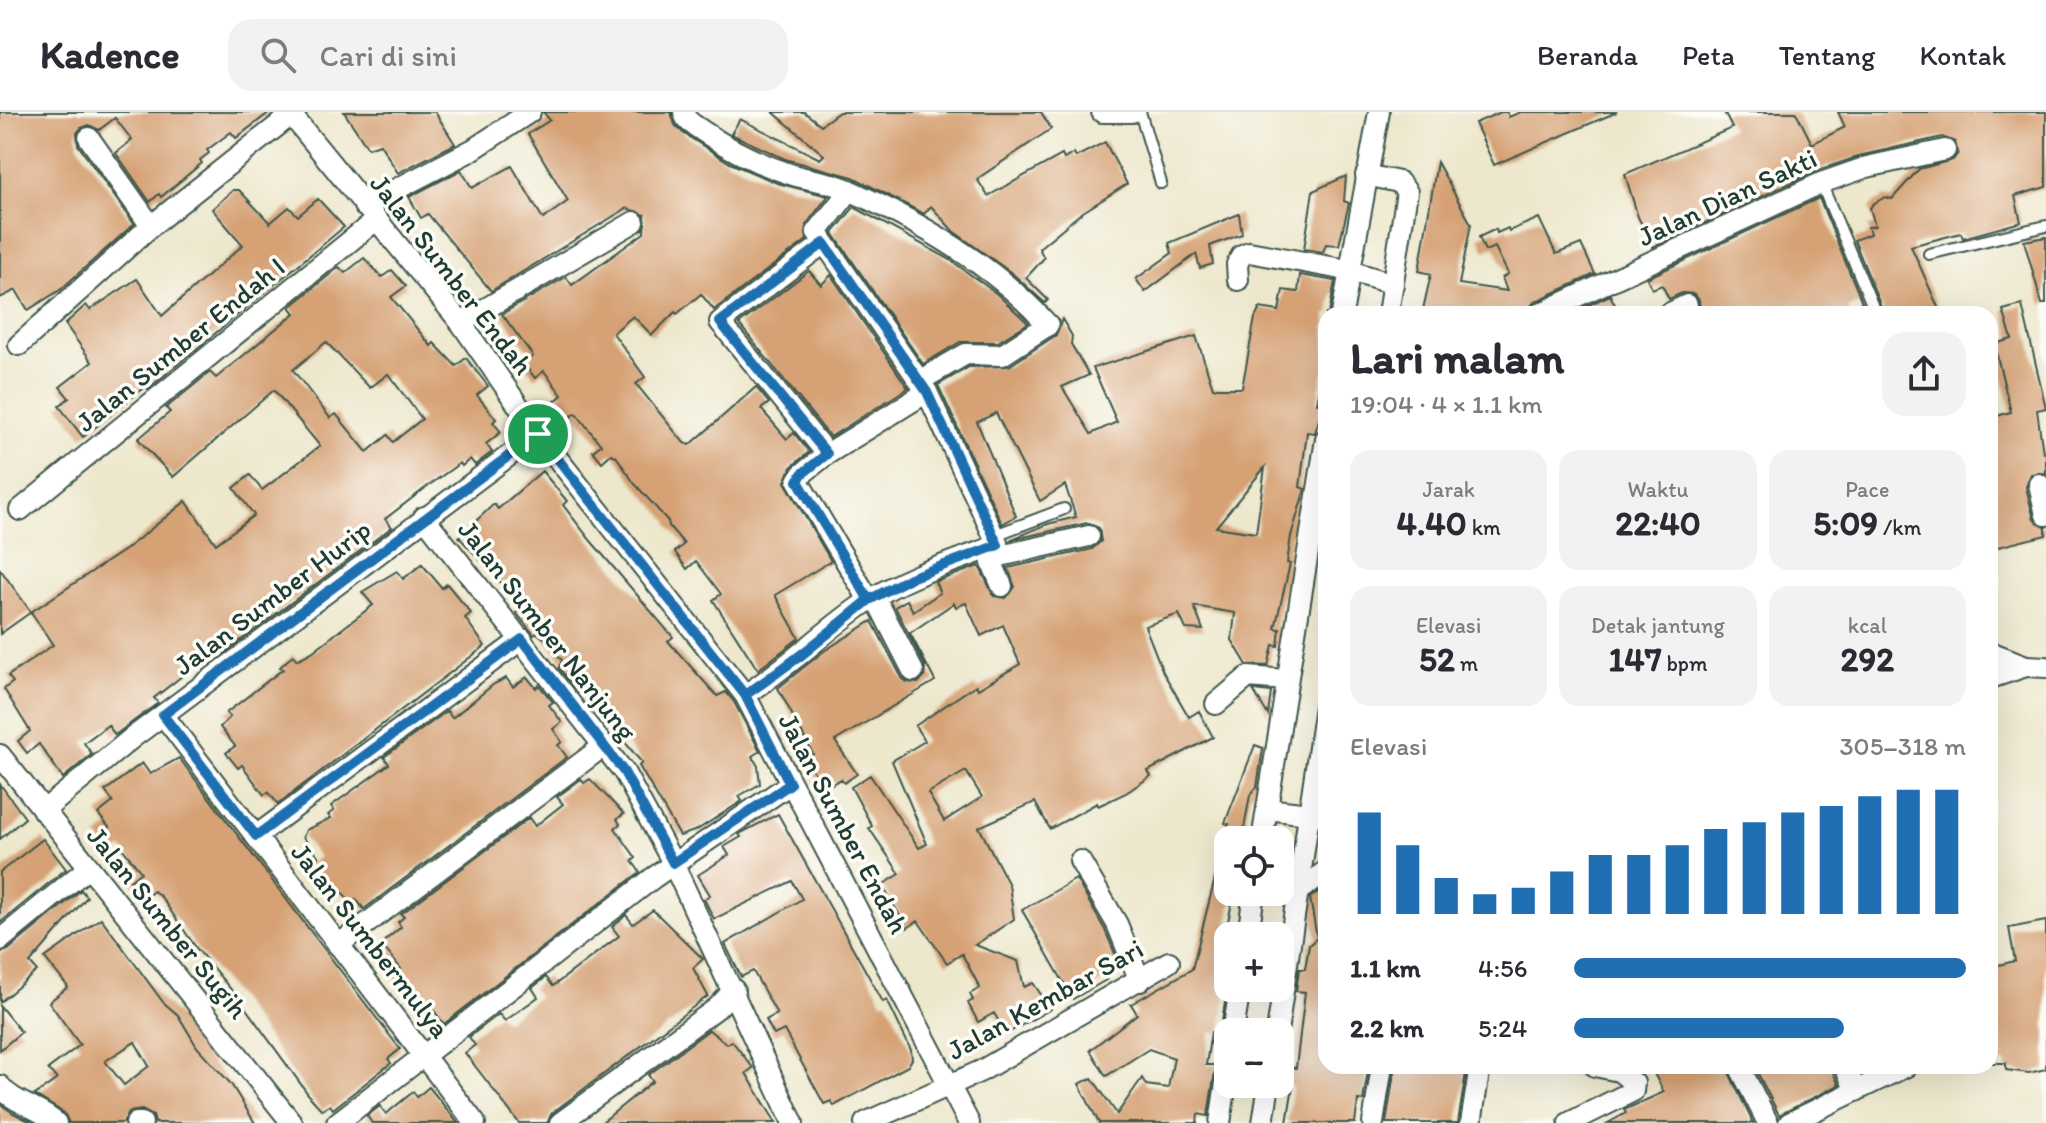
<!DOCTYPE html>
<html lang="id">
<meta charset="utf-8">
<style>
:root{--surface:#fff;--page:#f2f2f3;--text:#2b2b33;--muted:#7c7c81;--line:#e1e1e2;--accent:#1f6fb2}
body{margin:0;font-family:Itim,sans-serif;background:var(--page);color:var(--text);height:100vh;display:flex;flex-direction:column;font-size:30px;white-space:nowrap}
*{box-sizing:border-box;margin:0}
p{font-size:26px;color:var(--muted)}
.icon{flex:none;width:44px;height:44px;fill:none;stroke:currentColor;stroke-width:2;stroke-linecap:round;stroke-linejoin:round}
.map{position:relative;flex:1;overflow:hidden}
.sheet{position:absolute;left:1318px;top:194px;width:680px;height:768px;display:flex;flex-direction:column;background:var(--surface);border-radius:24px;box-shadow:0 8px 32px #0002}
.sheet>*{flex:none}
.fabs{position:absolute;left:1214px;top:714px;display:grid;gap:16px}
.fabs a{display:grid;place-items:center;width:80px;height:80px;border-radius:16px;background:var(--surface);box-shadow:0 8px 32px #0002;font-size:40px}
.pin{position:absolute;display:grid;place-items:center;width:68px;height:68px;color:#fff;margin:-34px;border:4px solid #fff;border-radius:50%;box-shadow:0 2px 8px #0007}
.round{display:grid;place-items:center;flex:none;width:84px;height:84px;border-radius:24px;background:var(--page)}
.overview{display:flex;align-items:center;justify-content:space-between;height:136px;padding:0 32px}
h1{font-size:44px;font-weight:700;line-height:60px}
.metrics{display:grid;grid-template-columns:repeat(3,1fr);gap:12px;height:136px;padding:8px 32px}
.metrics div{display:grid;align-content:center;border-radius:20px;background:var(--page);text-align:center}
.metrics b{font-size:34px;font-weight:700}
.metrics small{font-size:22px;font-weight:400}
.metrics p{font-size:22px}
.chart{height:224px;padding:16px 32px}
.chart p{display:flex;justify-content:space-between}
.chart svg{width:100%;height:144px;margin-top:8px;stroke:var(--accent);stroke-width:6}
ul{padding:0 32px;list-style:none;font-size:26px}
li{display:grid;grid-template-columns:128px 96px 1fr;align-items:center;height:60px}
li i{height:20px;border-radius:10px;background:var(--accent)}
header{display:flex;align-items:center;gap:48px;box-sizing:border-box;height:112px;padding:0 40px;background:var(--surface);border-bottom:2px solid var(--line)}
header strong{font-size:38px}
nav{display:flex;gap:44px;margin-inline-start:auto;font-size:28px}
.search{width:560px;height:72px;background:var(--page);display:flex;align-items:center;gap:20px;box-sizing:border-box;padding:0 28px;border-radius:24px;color:var(--muted);font-size:30px}
.map>svg:first-child{display:block}
.building{fill:#d5a175;fill-rule:evenodd}
.lines{fill:none;stroke-linecap:round;stroke-linejoin:round}
.lane-casing{stroke:#3e564b;stroke-width:14}
.street-casing{stroke:#3e564b;stroke-width:24}
.lane{stroke:#fff;stroke-width:10}
.street{stroke:#fff;stroke-width:20}
.route-casing{stroke:#fff;stroke-width:16}
.route{stroke:#1f6fb2;stroke-width:10}
.labels{text-anchor:middle;dominant-baseline:central;stroke-width:7;stroke-linejoin:round;paint-order:stroke}
.street-label{font-size:28px;fill:#1f3d34;stroke:#fdfcf7}
</style>
<header>
<strong>Kadence</strong>
<div class="search"><svg class="icon" aria-label="search" viewBox="0 0 24 24"><circle cx="10" cy="10" r="6"/><path d="M15 15l6 6"/></svg>Cari di sini</div>
<nav><a>Beranda</a><a>Peta</a><a>Tentang</a><a>Kontak</a></nav>
</header>
<div class="map">
<svg width="2046" height="1011" viewBox="0 0 2046 1011">
<rect width="100%" height="100%" fill="#fdfcf7"/>
<filter id="ink" filterUnits="userSpaceOnUse"><feTurbulence type="fractalNoise" baseFrequency=".0125" numOctaves="2"/><feDisplacementMap in="SourceGraphic" scale="16" xChannelSelector="R" yChannelSelector="G"/><feConvolveMatrix kernelMatrix="1 2 1 2 8 2 1 2 1" color-interpolation-filters="sRGB"/></filter>
<filter id="wash" filterUnits="userSpaceOnUse"><feTurbulence type="fractalNoise" baseFrequency=".006" numOctaves="4" result="noise"/><feDisplacementMap in="SourceGraphic" scale="32" xChannelSelector="R" yChannelSelector="G"/><feGaussianBlur stdDeviation="1.8" result="paint"/><feColorMatrix in="noise" values="0 0 0 0 0 0 0 0 0 0 0 0 0 0 0 0 0 1.4 0 .05"/><feComposite in="paint" operator="in"/></filter>
<g filter="url(#wash)">
<rect width="100%" height="100%" fill="#ede7cc"/>
<g id="blocks">
<g class="building">
<path d="M0 0H270L236 26 231 20 207 38 209 41 200 48 202 51 161 85 159 82 150 90 116 41 132 28 115 6 99 18 89 13 81 16 77 21 78 33 134 112 60 178 28 198 16 178 0 186Z"/>
<path d="M344 0H435L455 32 398 61 380 32 368 36Z"/>
<path d="M543 0H671L675 13 683 21 730 51 777 71 828 84 806 113 807 128 714 198 701 182 677 202 675 200 652 223 633 204 613 221 645 265 636 272 684 331 690 333 756 275 769 291 761 297 787 327 794 321 809 340 791 355 785 370 831 449 775 483 799 526 758 558 713 488 721 482 696 449 687 457 675 440 684 432 669 414 668 409 634 371 616 344 611 342 602 350 593 339 601 333 576 301 567 307 553 291 562 283 544 259 535 266 524 252 533 244 502 202 566 165 572 173 644 121 645 103 627 96 491 179 428 102 421 106 409 85 461 58 472 76 512 54 543 107 568 89 528 22 550 8Z"/>
<path d="M773 0H804L821 13 839 0H1041L1051 17 977 67 988 84 1062 43 1064 47 1074 41 1076 45 1105 30 1127 72 1080 102 1039 136 1044 146 1026 166 1048 188 1045 191 1013 162 953 119 931 94 924 102 853 65 785 47 731 22 740 7 820 47 824 43Z"/>
<path d="M1501 0H1507L1509 5 1521 0H1617L1494 53 1475 11Z"/>
<path d="M1724 0H1796L1812 32 1845 15 1838 0H2046V75L2015 84 2021 110 1963 126 1961 121 1911 134 1941 202H1884L1854 128 1870 122 1868 115 1875 114 1870 96 1873 92 1885 85 1892 87 1919 57 1953 48 1958 41 1955 30 1942 25 1863 43 1816 59 1653 135 1638 105 1625 62 1732 16Z"/>
<path d="M1437 50 1471 112 1459 172 1507 179 1502 166 1508 162 1495 135 1485 139 1479 125 1496 117 1497 121 1508 116 1509 119 1539 106 1556 142 1581 132 1595 162 1534 190 1526 202H1422L1431 162 1419 159Z"/>
<path d="M1346 64 1344 89 1349 91 1339 133 1326 132 1323 140 1304 137 1313 79Z"/>
<path d="M233 78H239L270 111 289 95 298 104 318 87 344 115 148 277 146 274 83 325 59 294 69 286 60 275 92 250 65 212 86 193 90 198 137 167 162 204 243 133 212 97Z"/>
<path d="M1819 86 1862 190 1848 197 1850 202H1700L1699 188 1694 182 1682 181 1669 187 1662 173 1652 177 1647 166Z"/>
<path d="M854 95 949 147 997 182 1028 211 998 230H960L923 252 833 121Z"/>
<path d="M1239 102 1242 122 1210 134 1213 152 1200 156 1196 142 1145 180 1136 167 1172 141 1169 131Z"/>
<path d="M2046 125V192H2042L2024 129Z"/>
<path d="M364 146 382 165 392 158 406 174 391 185 431 234 434 231 456 254 466 246 488 274 477 283 496 307 493 310 501 320 486 332 492 340 475 353 470 347 462 354 460 351 428 374 385 407 392 415 224 541 220 536 205 546 154 586 158 591 115 623 108 613 84 631 92 642 63 666 39 632 27 641 18 629 30 619 4 577 13 570 8 564 53 533 31 500 126 437 186 389 216 432 254 403 234 376 250 363 262 378 320 334 274 278 173 365 138 327 170 300 166 296 210 260 216 266 295 201 290 195 339 155 345 161ZM326 230 370 276 388 262 422 307 393 330 388 323 367 340 336 302 330 306 293 258Z"/>
<path d="M809 159 821 173 831 163 908 276 830 325 739 212Z"/>
<path d="M1300 163 1335 169 1329 202H1326V261H1323L1317 291 1322 292 1320 304 1315 321 1307 320 1300 375 1305 377 1291 424 1287 451 1290 452 1275 516 1280 517 1278 534 1273 533 1268 554 1247 553 1232 528 1235 501 1194 494 1203 518 1186 517 1179 502 1145 514 1163 560 1189 605 1199 599 1213 625 1148 659 1151 664 1126 681 1098 694 1097 691 1050 717 1035 690 979 715 1009 773 1014 807 975 833 1018 849 1024 875 1033 871 1051 897 1006 922 994 901 978 910 968 891 973 888 970 882 980 876 962 842 947 851 918 809 907 816 882 773 900 762 869 716 872 714 851 675 870 663 919 736 927 732 892 649 925 629 915 614 976 573 978 577 1020 552 1003 513 981 524 966 491 956 495 954 491 910 521 935 569 835 629 857 662 844 671 841 667 823 677 806 646 813 642 778 576 824 539 872 509 902 566 907 570 918 571 924 565 925 554 895 495 907 488 913 499 940 481 935 470 979 454 994 484 1006 486 1015 475 1008 456 1092 437 1101 429 1099 416 1087 411 1010 428 1048 412 1076 405 1065 373 1040 389 996 301 977 310 1016 404 1002 412 938 273 969 255 1009 254 1056 223 1062 207 1072 224 1071 232 1089 263 1062 275 1091 322 1117 310 1093 256 1196 224 1213 276H1242L1255 206 1260 196 1279 199 1283 178 1298 180ZM1265 355 1256 421 1216 415ZM966 659 982 685 944 709 928 681Z"/>
<path d="M1610 183 1620 202H1570Z"/>
<path d="M2022 193 2046 296 2037 298 2043 341 2046 340V361L2031 362 2026 375 2034 407 2046 416V423L1990 437V306L2011 300 1994 232 2012 227 2003 198Z"/>
<path d="M542 359 567 389 563 393 591 429 673 525 668 529 717 584 726 580 734 590 760 639 752 644 758 654 760 672 739 684 742 689 697 718 680 724 639 654 642 651 577 571 573 574 559 556 562 548 544 526 537 521 534 523 516 501 522 496 516 487 459 425 494 392 498 397Z"/>
<path d="M422 452 442 476 447 472 471 501 465 506 485 534 278 692 268 680 264 683 242 653 238 656 226 641 235 634 220 615 230 605 226 601 283 557 280 555 293 543 297 548 312 540 373 493 362 480 397 459 403 467Z"/>
<path d="M0 457 31 500 0 522Z"/>
<path d="M527 565 536 576 539 573 553 590 549 593 562 610 553 617 562 630 558 633 567 645 364 797 356 787 351 790 342 780 335 785 308 754 319 745 303 725 306 718 331 706 328 703 334 698 331 694 389 652 384 645 447 599 452 606 494 572 506 566 513 575Z"/>
<path d="M1253 578 1271 580 1268 603Z"/>
<path d="M1255 633 1263 636 1257 675 1250 683 1242 728H1224L1229 712 1225 711Z"/>
<path d="M179 646 400 937 388 947 391 951 333 997 330 993 322 998 311 986 239 887 197 837 161 785 154 779 144 786 130 769 141 760 122 736 112 743 97 724 109 715 98 702 113 690 105 679 142 651 150 662Z"/>
<path d="M581 667 584 671 590 667 624 702 617 707 620 712 615 716 636 746 632 749 640 760 444 912 425 887 422 890 409 872 404 876 393 863 401 857 381 832 401 815 398 810 404 805 401 802 529 706 535 714 563 692 557 685Z"/>
<path d="M0 672 25 706 0 727Z"/>
<path d="M778 702 883 890 887 888 911 938 912 947 908 954 834 994 831 989 824 992 784 918 774 923 766 908 777 902 753 859 741 865 725 832 802 787 792 769 714 807 704 787 710 783 698 763 729 743 724 735 741 725 739 722Z"/>
<path d="M43 727 66 757 0 811V760Z"/>
<path d="M1224 731 1228 732V780H1234L1225 825 1222 854 1228 856V872L1220 921 1211 920 1206 953H1216L1208 1004 1198 1002 1197 1011H1099L1079 972 1092 966 1117 1002 1142 966 1146 973 1168 976 1174 946 1149 937 1106 964 1090 938 1137 902 1131 892 1192 857Z"/>
<path d="M1076 767 1105 818 1119 851 1106 868 1073 887 1022 798Z"/>
<path d="M1325 775 1326 954H1369L1363 989 1358 988 1355 1011H1287L1293 974 1283 972 1286 955 1296 956 1305 880 1296 879 1299 857H1305L1309 833 1317 826 1310 786Z"/>
<path d="M81 778 87 785 30 851 37 859 0 890V841L8 838Z"/>
<path d="M653 798 703 847 693 856 708 884 552 1001 547 1011H519L465 941 475 933 469 925 499 902 505 909 538 885 532 876 546 865 553 874 619 824 612 815 626 803 633 812Z"/>
<path d="M101 806 163 890 178 903 197 935 231 972 255 1011H155L153 1004 142 998 129 1000 123 1011H69L64 1001 35 983 57 967 48 957 80 933 49 890 68 875 45 846ZM135 930 149 954 124 973 105 949Z"/>
<path d="M2046 809V957L2029 961 2006 958V951H1990V855L2015 849 2009 816Z"/>
<path d="M0 894 21 920 0 938Z"/>
<path d="M709 918 727 932 732 929 753 956 746 961 776 1011H601L653 969 648 963Z"/>
<path d="M1395 954H1467L1458 1011H1386Z"/>
<path d="M1650 954H1726L1753 1011H1608L1626 1001 1624 998 1664 980Z"/>
<path d="M1754 954H1830L1839 973 1779 1003Z"/>
<path d="M429 975 458 1011H372L367 1004 380 994 386 1002 413 980 417 985Z"/>
<path d="M0 992 13 1001 33 1011H0Z"/>
</g>
</g>
</g>
<g filter="url(#ink)">
<use href="#blocks" fill-opacity="0" stroke="#3e564b" stroke-width="2"/>
<g class="lines">
<g class="lane-casing">
<g id="lane">
<path d="M1140 0 1161 71"/>
<path d="M1821 71 1876 202"/>
<path d="M1929 142 2046 114"/>
<path d="M995 423 1064 397"/>
</g>
</g>
<g class="street-casing">
<g id="street">
<path d="M289 0 461 211 538 322 745 583 969 1011"/>
<path d="M684 0C685 10 696 14 704 20 732 39 761 53 793 63 813 69 831 69 851 79 921 111 996 155 1048 213L1002 243 966 242 919 269"/>
<path d="M1102 0H1132"/>
<path d="M89 26 151 114"/>
<path d="M1366 63 1399 70 1407 80 1388 202"/>
<path d="M850 78 817 120 927 280 998 433"/>
<path d="M364 94 472 38 530 0"/>
<path d="M824 131 720 210 827 342 802 362 798 369 869 488"/>
<path d="M1238 168 1237 152 1242 143 1249 140 1347 158 1393 172"/>
<path d="M1342 202 1379 0"/>
<path d="M1539 202 1821 71 1867 55 1945 38"/>
<path d="M1668 202 1687 193"/>
<path d="M461 211 634 110"/>
<path d="M19 233 151 114 291 3"/>
<path d="M827 342 927 280"/>
<path d="M2039 372 2046 403"/>
<path d="M20 398 376 108"/>
<path d="M424 405 624 660 673 751 793 1011"/>
<path d="M1000 444 992 451 1002 474"/>
<path d="M875 485 913 559"/>
<path d="M1990 540 2026 554 2046 555"/>
<path d="M1990 566 2026 554"/>
<path d="M745 583C789 555 825 517 868 489 908 463 954 450 998 433L1000 444 1089 424"/>
<path d="M1216 592 1248 565 1286 568"/>
<path d="M163 603 475 1011"/>
<path d="M0 643 292 1011"/>
<path d="M1267 697 1326 704"/>
<path d="M43 699 132 626 538 322"/>
<path d="M256 724 522 527"/>
<path d="M1262 728 1326 327"/>
<path d="M1080 749 1117 812 1140 869"/>
<path d="M1298 779 1326 759"/>
<path d="M1248 824 1254 780"/>
<path d="M0 828 88 756"/>
<path d="M338 833 605 633"/>
<path d="M1233 920 1240 876"/>
<path d="M1277 920 1326 588"/>
<path d="M1739 954 1768 1011"/>
<path d="M1845 954 1856 979"/>
<path d="M0 974C14 992 39 995 56 1011"/>
<path d="M136 1011H142"/>
<path d="M337 1011 653 766 790 672"/>
<path d="M560 1011 717 896 734 878"/>
<path d="M865 1011 981 959 1169 850"/>
<path d="M1220 1011 1228 957"/>
<path d="M1263 1011 1269 972"/>
<path d="M1373 1011 1382 954"/>
<path d="M1471 1011 1480 954"/>
<path d="M1569 1011 1633 979 1634 971 1619 959 1595 954"/>
<path d="M1789 1011 1907 954"/>
</g>
</g>
<use href="#lane" class="lane"/>
<use href="#street" class="street"/>
</g>
</g>
<g class="lines" filter="url(#ink)">
<g class="route-casing">
<path id="route" d="M538 322 163 603 256 724 522 527 624 660 673 751 790 672 745 583 799 545 869 488 910 466 998 433 927 280 824 131 720 210 827 342 802 362 798 369 869 488C828 521 789 554 745 583L538 322"/>
</g>
<use href="#route" class="route"/>
</g>
<g class="labels">
<g class="street-label">
<text transform="translate(1727 85) rotate(-25)">Jalan Dian Sakti</text>
<text transform="translate(452 162) rotate(52)">Jalan Sumber Endah</text>
<text transform="translate(180 232) rotate(-39)">Jalan Sumber Endah I</text>
<text transform="translate(272 485) rotate(-37)">Jalan Sumber Hurip</text>
<text transform="translate(548 518) rotate(52)">Jalan Sumber Nanjung</text>
<text transform="translate(844 711) rotate(62)">Jalan Sumber Endah</text>
<text transform="translate(168 810) rotate(51)">Jalan Sumber Sugih</text>
<text transform="translate(371 828) rotate(52)">Jalan Sumbermulya</text>
<text transform="translate(1045 887) rotate(-29)">Jalan Kembar Sari</text>
</g>
</g>
</svg>
<div class="fabs">
<a><svg class="icon" aria-label="locate" viewBox="0 0 24 24"><circle cx="12" cy="12" r="6"/><path d="M12 2v4M12 18v4M2 12h4M18 12h4"/></svg></a>
<a>+</a>
<a>−</a>
</div>
<div class="pin" style="left:538px;top:322px;background:#1e9e55"><svg class="icon" aria-label="arrive" viewBox="0 0 24 24"><path d="M6 21V4h12l-3 4 3 4H6"/></svg></div>
<section class="sheet">
<div class="overview"><div><h1>Lari malam</h1><p>19:04 · 4 × 1.1 km</p></div><a class="round"><svg class="icon" aria-label="share" viewBox="0 0 24 24"><path d="M12 15V3M7 8l5-5 5 5M5 13v7h14v-7"/></svg></a></div>
<div class="metrics">
<div><p>Jarak</p><b>4.40<small> km</small></b></div>
<div><p>Waktu</p><b>22:40</b></div>
<div><p>Pace</p><b>5:09<small> /km</small></b></div>
</div>
<div class="metrics">
<div><p>Elevasi</p><b>52<small> m</small></b></div>
<div><p>Detak jantung</p><b>147<small> bpm</small></b></div>
<div><p>kcal</p><b>292</b></div>
</div>
<div class="chart"><p><span>Elevasi</span>305–318 m</p>
<svg viewBox="0 0 160 44" preserveAspectRatio="none"><path d="M5 44V13M15 44V23M25 44V33M35 44V38M45 44V36M55 44V31M65 44V26M75 44V26M85 44V23M95 44V18M105 44V16M115 44V13M125 44V11M135 44V8M145 44V6M155 44V6"/></svg>
</div>
<ul>
<li><b>1.1 km</b>4:56<i style="width:100%"></i></li>
<li><b>2.2 km</b>5:24<i style="width:69%"></i></li>
</ul>
</section>
</div>
